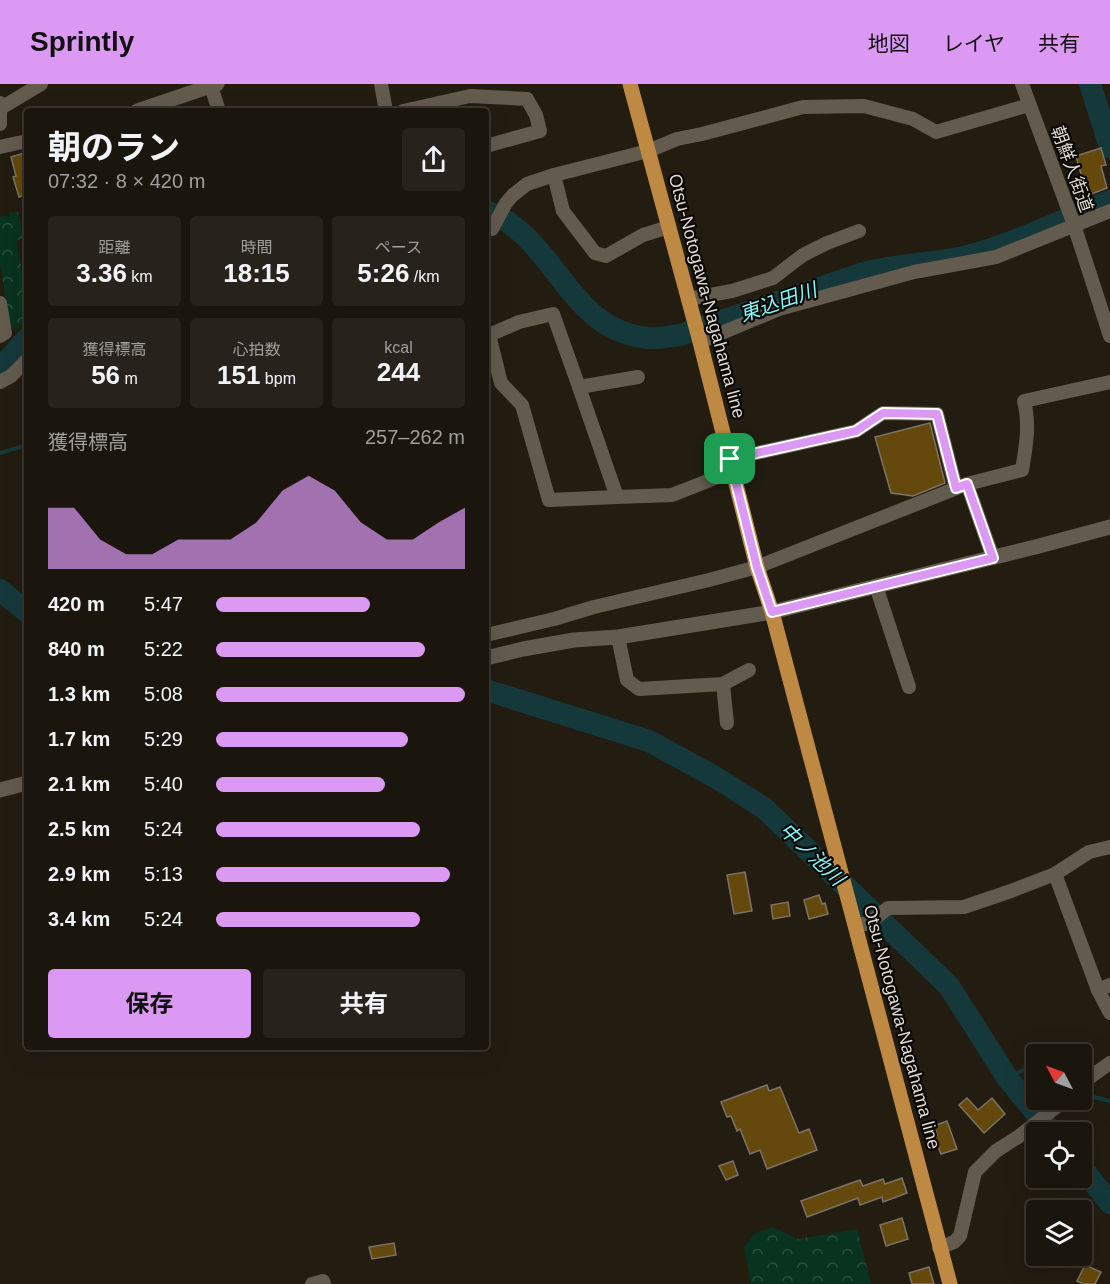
<!DOCTYPE html>
<html lang="ja">
<meta charset="utf-8">
<style>
:root{--surface:#1a150d;--page:#27221b;--text:#f1f3f6;--muted:#9f9f9d;--line:#38342e;--accent:#dc99f4}
body{margin:0;font-family:Arial,"Noto Sans JP",sans-serif;background:var(--page);color:var(--text);height:100vh;display:flex;flex-direction:column;font-size:22px;white-space:nowrap}
*{box-sizing:border-box;margin:0}
p{font-size:20px;color:var(--muted)}
.icon{flex:none;width:33px;height:33px;fill:none;stroke:currentColor;stroke-width:2;stroke-linecap:round;stroke-linejoin:round}
.map{position:relative;flex:1;overflow:hidden}
.side{position:absolute;left:24px;top:24px;width:465px;height:942px;display:flex;flex-direction:column;background:var(--surface);border-radius:6px;box-shadow:0 6px 24px #0002,0 0 0 2px var(--line)}
.side>*{flex:none}
.needle{width:39px;rotate:311deg}
.buttons{position:absolute;left:1026px;top:960px;display:grid;gap:12px}
.buttons a{display:grid;place-items:center;width:66px;height:66px;border-radius:6px;background:var(--surface);box-shadow:0 6px 24px #0002,0 0 0 2px var(--line);font-size:30px}
.pin{position:absolute;display:grid;place-items:center;width:51px;height:51px;color:#fff;margin:-26px;border-radius:12px;box-shadow:0 3px 9px #0006}
.round{display:grid;place-items:center;flex:none;width:63px;height:63px;border-radius:6px;background:var(--page)}
.headline{display:flex;align-items:center;justify-content:space-between;height:102px;padding:0 24px}
h1{font-size:33px;font-weight:700;line-height:45px}
.stats{display:grid;grid-template-columns:repeat(3,1fr);gap:9px;height:102px;padding:6px 24px}
.stats div{display:grid;align-content:center;border-radius:6px;background:var(--page);text-align:center}
.stats b{font-size:26px;font-weight:700}
.stats small{font-size:16px;font-weight:400}
.stats p{font-size:16px}
.chart{height:168px;padding:12px 24px}
.chart p{display:flex;justify-content:space-between}
.chart svg{width:100%;height:108px;margin-top:6px;fill:var(--accent);opacity:.7}
.button{display:flex;gap:12px;margin-top:auto;padding:12px 24px}
.button a{flex:1;height:69px;border-radius:6px;background:var(--accent);color:#111;font-size:24px;font-weight:700;line-height:69px;text-align:center}
.button a+a{background:var(--page);color:var(--text)}
ul{padding:0 24px;list-style:none;font-size:20px}
li{display:grid;grid-template-columns:96px 72px 1fr;align-items:center;height:45px}
li i{height:15px;border-radius:8px;background:var(--accent)}
header{display:flex;align-items:center;gap:36px;box-sizing:border-box;height:84px;padding:0 30px;background:var(--accent);color:#111}
header strong{font-size:28px}
nav{display:flex;gap:33px;margin-inline-start:auto;font-size:21px}
.map>svg:first-child{display:block}
.park{fill:url(#park-crowns)}
.lines{fill:none;stroke-linecap:round;stroke-linejoin:round}
.stream{stroke:#15393b;stroke-width:4}
.river{stroke:#15393b;stroke-width:22}
.building{fill:#65480b;stroke:#7b7366;stroke-width:1.5}
.minor{stroke:#635b4e;stroke-width:14}
.tertiary{stroke:#635b4e;stroke-width:15}
.primary{stroke:#be8942;stroke-width:15}
.route-casing{stroke:#fff;stroke-width:12}
.route{stroke:#dc99f4;stroke-width:8}
.labels{text-anchor:middle;dominant-baseline:central;stroke-width:4.5;stroke-linejoin:round;paint-order:stroke}
.street-label{font-size:18px;fill:#dfdbd3;stroke:#0a0704}
.water-label{font-size:20px;font-style:italic;fill:#83f7fc;stroke:#0a0704}
</style>
<header>
<strong>Sprintly</strong>
<nav><a>地図</a><a>レイヤ</a><a>共有</a></nav>
</header>
<div class="map">
<svg width="1110" height="1200" viewBox="0 0 1110 1200">
<defs>
<pattern id="park-crowns" width="20" height="18" patternUnits="userSpaceOnUse" patternTransform="scale(1.5)"><rect width="20" height="18" fill="#08331f"/><path d="M2 6a3 3 0 1 1 6 0M12 15a3 3 0 1 1 6 0" fill="none" stroke="#2c503f"/></pattern>
</defs>
<rect width="100%" height="100%" fill="#231c11"/>
<g class="park">
<path d="M18 127 23 154 16 157 27 208V235L15 248 14 243 11 244 0 180V133L10 132 9 129Z"/>
<path d="M773 1143 798 1155 857 1145 871 1200H751L744 1163 755 1149Z"/>
</g>
<g class="lines">
<g class="stream">
<path d="M0 369 27 361"/>
<path d="M1008 995 1025 985 1036 989"/>
<path d="M1082 1010 1110 1017"/>
</g>
<g class="river">
<path d="M1090 0 1110 63"/>
<path d="M486 127C557 153 566 246 648 254 658 255 670 252 680 251L867 188C900 180 935 180 968 172 1017 159 1063 135 1110 117"/>
<path d="M0 282 7 277 27 255"/>
<path d="M0 506 27 528"/>
<path d="M486 606 649 657 715 693 764 724 949 902 1008 995 1052 1048"/>
<path d="M1082 1084 1110 1119"/>
</g>
</g>
<g class="building">
<path d="M1101 64 1106 81 1101 82 1107 104 1081 114 1076 96 1082 94 1076 72Z"/>
<path d="M27 68V110L19 113 13 93 16 92 11 73Z"/>
<path d="M930 339 945 399 913 412 891 409 875 353Z"/>
<path d="M745 788 752 827 734 830 727 791Z"/>
<path d="M819 811 822 820 825 819 828 830 809 835 804 816Z"/>
<path d="M788 818 790 832 773 835 771 821Z"/>
<path d="M767 1001 769 1007 780 1003 799 1049 809 1045 817 1066 767 1085 760 1066 750 1070 740 1045 737 1047 731 1032 727 1033 721 1018Z"/>
<path d="M967 1014 978 1026 992 1014 1005 1030 984 1049 959 1021Z"/>
<path d="M947 1037 957 1065 941 1070 934 1052 937 1051 934 1042Z"/>
<path d="M733 1077 738 1091 726 1096 719 1082Z"/>
<path d="M902 1094 907 1109 883 1118 882 1113 860 1121 858 1114 807 1133 801 1117 860 1096 863 1102 883 1095 885 1100Z"/>
<path d="M902 1134 908 1155 886 1162 880 1141Z"/>
<path d="M394 1159 396 1171 372 1175 369 1163Z"/>
<path d="M1085 1181 1101 1188 1095 1200H1084L1077 1197Z"/>
<path d="M929 1183 934 1200H912L909 1189Z"/>
</g>
<g class="lines">
<g class="minor">
<path d="M381 0 386 27"/>
<path d="M1022 0 1073 138 1110 252"/>
<path d="M211 2 219 27"/>
<path d="M0 19V40"/>
<path d="M1 24 41 0"/>
<path d="M403 27 470 12 527 15 536 31 540 47 486 62"/>
<path d="M0 63 27 57"/>
<path d="M554 91 563 127 595 169 606 172 643 151 669 143"/>
<path d="M486 143 492 145 506 119 513 111 527 100 554 91 648 67 677 55 702 50 803 23 864 22 913 35 936 48 1029 21"/>
<path d="M688 215 732 207 773 194 803 171 827 159 859 147"/>
<path d="M0 219 5 249 0 252"/>
<path d="M700 258 779 225 914 188 996 173 1110 127"/>
<path d="M638 293 579 303 617 413 672 411 733 387"/>
<path d="M0 298 11 292 27 276"/>
<path d="M579 303 553 230 519 238 489 251 501 299 522 321 549 416 617 413"/>
<path d="M730 375 856 347 883 329 937 330 956 404"/>
<path d="M967 400 993 474"/>
<path d="M876 502 909 603"/>
<path d="M486 551 554 535 594 523 709 496 757 483 967 400 1022 386C1026 363 1030 340 1024 317L1110 298"/>
<path d="M618 553 627 596 639 605 723 600 749 586"/>
<path d="M723 600 727 639"/>
<path d="M1055 790 1098 906"/>
<path d="M856 840H868L888 824 964 823 1011 807 1055 790 1089 768 1110 763"/>
<path d="M1110 901 1098 906 1110 929"/>
<path d="M1082 999 1110 979"/>
<path d="M939 1164 954 1158 960 1152 975 1088 996 1067 1018 1053 1065 1016"/>
<path d="M312 1200 323 1197 324 1200"/>
</g>
<g class="tertiary">
<path d="M137 27 217 0"/>
<path d="M486 574 523 565 574 556 618 553 772 528 1039 462 1110 443"/>
<path d="M0 706 27 699"/>
</g>
<path class="primary" d="M630 0 699 254 757 483 772 528 950 1200"/>
</g>
<g class="lines">
<g class="route-casing">
<path id="route" d="M883 329 937 330 956 404 967 400 993 474 772 528 757 483 730 375 856 347Z"/>
</g>
<use href="#route" class="route"/>
</g>
<g class="labels">
<g class="street-label">
<text transform="translate(1072 85) rotate(70)">朝鮮人街道</text>
<text transform="translate(707 212) rotate(75)">Otsu-Notogawa-Nagahama line</text>
<text transform="translate(902 943) rotate(75)">Otsu-Notogawa-Nagahama line</text>
</g>
<g class="water-label">
<text transform="translate(778 218) rotate(-19)">東込田川</text>
<text transform="translate(812 770) rotate(44)">中ノ池川</text>
</g>
</g>
</svg>
<div class="buttons">
<a><svg class="needle" viewBox="-14 -14 28 28"><path d="M0-13l5 13h-10z" fill="#e53935"/><path d="M0 13l5-13h-10z" fill="#9f9f9d"/></svg></a>
<a><svg class="icon" aria-label="locate" viewBox="0 0 24 24"><circle cx="12" cy="12" r="6"/><path d="M12 2v4M12 18v4M2 12h4M18 12h4"/></svg></a>
<a><svg class="icon" aria-label="layers" viewBox="0 0 24 24"><path d="M12 4l9 5-9 5-9-5zM3 14l9 5 9-5"/></svg></a>
</div>
<div class="pin" style="left:730px;top:375px;background:#1e9e55"><svg class="icon" aria-label="arrive" viewBox="0 0 24 24"><path d="M6 21V4h12l-3 4 3 4H6"/></svg></div>
<section class="side">
<div class="headline"><div><h1>朝のラン</h1><p>07:32 · 8 × 420 m</p></div><a class="round"><svg class="icon" aria-label="share" viewBox="0 0 24 24"><path d="M12 15V3M7 8l5-5 5 5M5 13v7h14v-7"/></svg></a></div>
<div class="stats">
<div><p>距離</p><b>3.36<small> km</small></b></div>
<div><p>時間</p><b>18:15</b></div>
<div><p>ペース</p><b>5:26<small> /km</small></b></div>
</div>
<div class="stats">
<div><p>獲得標高</p><b>56<small> m</small></b></div>
<div><p>心拍数</p><b>151<small> bpm</small></b></div>
<div><p>kcal</p><b>244</b></div>
</div>
<div class="chart"><p><span>獲得標高</span>257–262 m</p>
<svg viewBox="0 0 160 44" preserveAspectRatio="none"><path d="M0 44V19L10 19L20 32L30 38L40 38L50 32L60 32L70 32L80 25L90 12L100 6L110 12L120 25L130 32L140 32L150 25L160 19V44z"/></svg>
</div>
<ul>
<li><b>420 m</b>5:47<i style="width:62%"></i></li>
<li><b>840 m</b>5:22<i style="width:84%"></i></li>
<li><b>1.3 km</b>5:08<i style="width:100%"></i></li>
<li><b>1.7 km</b>5:29<i style="width:77%"></i></li>
<li><b>2.1 km</b>5:40<i style="width:68%"></i></li>
<li><b>2.5 km</b>5:24<i style="width:82%"></i></li>
<li><b>2.9 km</b>5:13<i style="width:94%"></i></li>
<li><b>3.4 km</b>5:24<i style="width:82%"></i></li>
</ul>
<div class="button"><a>保存</a><a>共有</a></div>
</section>
</div>
